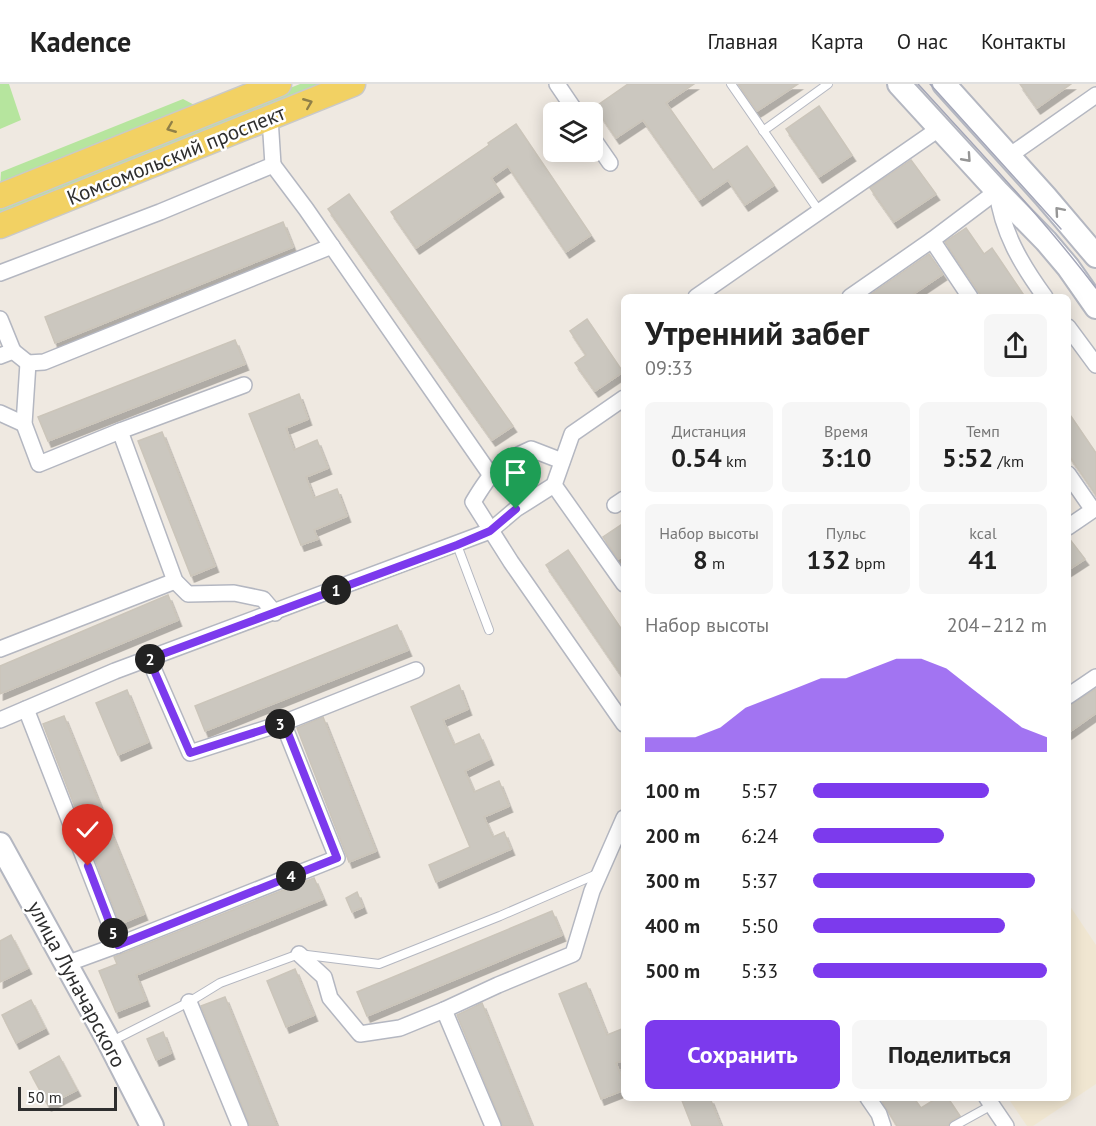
<!DOCTYPE html>
<html lang="ru">
<meta charset="utf-8">
<style>
:root{--surface:#fff;--page:#f6f6f6;--text:#222;--muted:#767676;--line:#e0e0e0;--accent:#7c3aed}
body{margin:0;font-family:"PT Sans",sans-serif;background:var(--page);color:var(--text);height:100vh;display:flex;flex-direction:column;font-size:22px;white-space:nowrap}
*{box-sizing:border-box;margin:0}
p{font-size:20px;color:var(--muted)}
.icon{flex:none;width:33px;height:33px;fill:none;stroke:currentColor;stroke-width:2;stroke-linecap:round;stroke-linejoin:round}
.map{position:relative;flex:1;overflow:hidden}
.panel{position:absolute;left:621px;top:210px;width:450px;height:807px;display:flex;flex-direction:column;background:var(--surface);border-radius:9px;box-shadow:0 3px 15px #0003}
.panel>*{flex:none}
.buttons{position:absolute;left:543px;top:18px;display:grid;gap:12px}
.buttons a{display:grid;place-items:center;width:60px;height:60px;border-radius:9px;background:var(--surface);box-shadow:0 3px 15px #0003;font-size:30px}
.scale{position:absolute;left:18px;bottom:15px;width:99px;box-sizing:border-box;padding-left:6px;border:3px solid #2e2e2e;border-top:0;font-size:16px;line-height:21px;white-space:nowrap;color:#2e2e2e;-webkit-text-stroke:4px #fff;paint-order:stroke}
.pin{position:absolute;display:grid;place-items:center;width:51px;height:51px;color:#fff;margin:-62px -26px;border-radius:50% 50% 50% 0;rotate:-45deg;box-shadow:0 0 6px #0007}
.pin .icon{rotate:45deg}
.km{position:absolute;width:30px;height:30px;margin:-15px;border-radius:50%;background:#222;color:#fff;font-size:16px;line-height:30px;text-align:center}
.round{display:grid;place-items:center;flex:none;width:63px;height:63px;border-radius:9px;background:var(--page)}
.head{display:flex;align-items:center;justify-content:space-between;height:102px;padding:0 24px}
h1{font-size:33px;font-weight:800;line-height:45px}
.figures{display:grid;grid-template-columns:repeat(3,1fr);gap:9px;height:102px;padding:6px 24px}
.figures div{display:grid;align-content:center;border-radius:9px;background:var(--page);text-align:center}
.figures b{font-size:26px;font-weight:800}
.figures small{font-size:16px;font-weight:400}
.figures p{font-size:16px}
.chart{height:168px;padding:12px 24px}
.chart p{display:flex;justify-content:space-between}
.chart svg{width:100%;height:108px;margin-top:6px;fill:var(--accent);opacity:.7}
.cta{display:flex;gap:12px;margin-top:auto;padding:12px 24px}
.cta a{flex:1;height:69px;border-radius:9px;background:var(--accent);color:#fff;font-size:24px;font-weight:800;line-height:69px;text-align:center}
.cta a+a{background:var(--page);color:var(--text)}
ul{padding:0 24px;list-style:none;font-size:20px}
li{display:grid;grid-template-columns:96px 72px 1fr;align-items:center;height:45px}
li i{height:15px;border-radius:8px;background:var(--accent)}
header{display:flex;align-items:center;gap:36px;box-sizing:border-box;height:84px;padding:0 30px;background:var(--surface);border-bottom:2px solid var(--line)}
header strong{font-size:28px}
nav{display:flex;gap:33px;margin-inline-start:auto;font-size:21px}
.map>svg:first-child{display:block}
.education{fill:#f0e6d1}
.green{fill:#b6e59e}
.building{fill:#cbc7bf;stroke:#cbc5ba;stroke-width:1.5;filter:url(#shadow)}
.lines{fill:none;stroke-linecap:round;stroke-linejoin:round}
.lane-casing{stroke:#b4b7c1;stroke-width:10}
.street-casing{stroke:#b4b7c1;stroke-width:18}
.secondary-casing{stroke:#b4b7c1;stroke-width:26}
.primary-casing{stroke:#c9c9c9;stroke-width:27}
.lane{stroke:#fff;stroke-width:8}
.street{stroke:#fff;stroke-width:15}
.secondary{stroke:#fff;stroke-width:22}
.primary{stroke:#f2d163;stroke-width:24}
.tram{stroke:#a3a6b8;stroke-width:1.5}
.oneway{stroke:#908048}
.oneway2{stroke:#969696}
.route-casing{stroke:#fff;stroke-width:12}
.route{stroke:#7c3aed;stroke-width:8}
.labels{text-anchor:middle;dominant-baseline:central;stroke-width:5;stroke-linejoin:round;paint-order:stroke}
.street-label{font-size:21px;fill:#2e2e2e;stroke:#fff}
</style>
<header>
<strong>Kadence</strong>
<nav><a>Главная</a><a>Карта</a><a>О нас</a><a>Контакты</a></nav>
</header>
<div class="map">
<svg width="1096" height="1042" viewBox="0 0 1096 1042">
<defs>
<filter id="shadow"><feDropShadow dx="3.5" dy="6" stdDeviation="0" flood-color="#0004"/></filter>
</defs>
<rect width="100%" height="100%" fill="#efe9e1"/>
<path class="education" d="M1068 819 1096 861V1000L1033 1042H1027L1008 1014H1068Z"/>
<g class="green">
<path d="M0 0H9L21 36 0 45Z"/>
<path d="M300 0H337L0 136V121Z"/>
<path d="M183 15 202 25 0 105 1 88Z"/>
</g>
<g class="building">
<path d="M628 0H694L666 19 713 86 747 62 774 101 745 121 728 96 699 116 643 36 616 54 595 23Z"/>
<path d="M738 0H798L757 27Z"/>
<path d="M1020 0H1071L1037 24Z"/>
<path d="M819 22 852 71 819 93 786 45Z"/>
<path d="M516 40 591 151 566 168 508 82 491 94 500 107 416 164 391 128 489 61 488 59Z"/>
<path d="M911 76 936 110 894 138 870 104Z"/>
<path d="M349 110 513 342 492 356 328 125Z"/>
<path d="M283 138 293 163 55 259 45 233Z"/>
<path d="M966 144 984 170 992 164 1025 213H982L945 158Z"/>
<path d="M929 170 943 190 909 213H867Z"/>
<path d="M587 235 623 288 595 307 575 279 586 271 570 247Z"/>
<path d="M235 256 245 280 48 357 38 333Z"/>
<path d="M299 310 308 335 286 344 294 366 317 356 328 384 306 393 314 414 337 405 347 432 314 446 318 455 301 461 249 330Z"/>
<path d="M1068 328 1096 369V411L1068 370Z"/>
<path d="M162 348 215 482 191 492 138 357Z"/>
<path d="M523 379 531 391 508 407 500 396Z"/>
<path d="M624 439V471L618 475 603 453Z"/>
<path d="M1068 453 1085 475 1068 486Z"/>
<path d="M568 466 624 549V595L546 481Z"/>
<path d="M168 511 178 536 0 610V582Z"/>
<path d="M397 541 408 566 205 647 195 622Z"/>
<path d="M459 601 468 625 443 636 454 661 479 650 490 675 465 687 474 708 499 697 509 722 484 733 493 753 504 748 511 765 436 798 429 781 470 763 411 623Z"/>
<path d="M1096 605V629L1068 649V622Z"/>
<path d="M127 606 148 658 118 671 96 619Z"/>
<path d="M64 632 144 830 120 840 43 640Z"/>
<path d="M323 633 376 767 349 778 297 644Z"/>
<path d="M314 794 323 815 136 891 146 916 116 928 99 887 117 880 114 873Z"/>
<path d="M357 808 363 823 352 828 346 814Z"/>
<path d="M552 827 562 851 367 932 357 908Z"/>
<path d="M11 851 28 884 0 898V857Z"/>
<path d="M295 885 314 931 286 943 267 897Z"/>
<path d="M586 899 607 951 624 944V976L616 979 624 1000V1006L601 1015 559 910Z"/>
<path d="M225 913 277 1042H250L201 922Z"/>
<path d="M31 916 45 944 16 959 2 931Z"/>
<path d="M482 919 532 1042H503L457 931Z"/>
<path d="M163 948 171 969 156 976 147 955Z"/>
<path d="M59 972 77 1006 48 1021 30 988Z"/>
<path d="M681 1014H710L721 1042H692Z"/>
<path d="M880 1014H914L921 1024 937 1014H948L960 1032 951 1037 948 1042H897Z"/>
</g>
<g class="lines">
<g class="lane-casing">
<g id="lane">
<path d="M731 0 819 127"/>
<path d="M763 47 828 0"/>
<path d="M457 461 489 546"/>
<path d="M110 958 189 918 220 899 299 870 379 880 500 832 597 790"/>
<path d="M954 1042 992 1021"/>
</g>
</g>
<g class="street-casing">
<g id="street">
<path d="M557 0 576 28"/>
<path d="M592 53 610 79"/>
<path d="M1009 72 1096 11"/>
<path d="M273 81 306 125 490 390"/>
<path d="M997 107C1002 148 1021 180 1045 213"/>
<path d="M0 189 160 128 273 81 270 34"/>
<path d="M696 213 940 44"/>
<path d="M850 213 932 156"/>
<path d="M970 213 932 156 997 107"/>
<path d="M0 235 13 267 0 272"/>
<path d="M1068 243 1096 281"/>
<path d="M13 267 28 279 44 278 332 162"/>
<path d="M28 279 24 340 39 380 120 347 175 497 188 510 234 509 263 515 275 529"/>
<path d="M0 329 24 340"/>
<path d="M120 347 244 301"/>
<path d="M562 377 531 365C497 380 491 388 473 418L511 478 624 640"/>
<path d="M1068 390 1093 426 1068 443"/>
<path d="M554 401 624 500"/>
<path d="M615 421 624 415"/>
<path d="M0 565 175 497"/>
<path d="M149 575 190 669 283 639 416 586"/>
<path d="M1068 612 1096 593"/>
<path d="M26 625 118 861"/>
<path d="M0 636 115 587 490 447 516 425 554 401 572 350 624 314"/>
<path d="M299 870 324 893 330 914 360 950 400 944 444 926"/>
<path d="M66 880 118 861 337 774 283 639"/>
<path d="M189 918 240 1042"/>
<path d="M868 1014 879 1030 883 1042"/>
<path d="M987 1014 1006 1042"/>
<path d="M493 1042 444 926 498 901 573 870 592 807 624 734"/>
</g>
</g>
<g class="secondary-casing">
<g id="secondary">
<path d="M899 0 997 107 1046 157 1068 183 1096 223"/>
<path d="M944 0 1045 112 1096 172"/>
<path d="M0 760 109 958 152 1042"/>
</g>
</g>
<g class="primary-casing">
<g id="primary">
<path d="M0 112 279 0"/>
<path d="M0 142 353 0"/>
</g>
</g>
<use href="#lane" class="lane"/>
<use href="#street" class="street"/>
<use href="#secondary" class="secondary"/>
<use href="#primary" class="primary"/>
<g class="tram">
<path d="M918 0C979 67 1041 132 1096 204"/>
<path d="M930 0 1061 145"/>
</g>
</g>
<defs><path id="oneway-chevron" d="M-2-3.5L2.5 0L-2 3.5" fill="none" stroke-width="1.6" stroke-linecap="round" stroke-linejoin="round" transform="scale(1.5)"/></defs>
<g class="oneway">
<use href="#oneway-chevron" transform="translate(308 19) rotate(-22)"/>
<use href="#oneway-chevron" transform="translate(171 44) rotate(158)"/>
</g>
<g class="oneway2">
<use href="#oneway-chevron" transform="translate(967 74) rotate(48)"/>
<use href="#oneway-chevron" transform="translate(1059 127) rotate(-131)"/>
</g>
<g class="lines">
<g class="route-casing">
<path id="route" d="M88 782 118 861 337 774 284 639 190 669 149 575 457 461 490 447 516 425"/>
</g>
<use href="#route" class="route"/>
</g>
<g class="labels">
<g class="street-label">
<text transform="translate(176 71) rotate(-22)">Комсомольский проспект</text>
<text transform="translate(77 900) rotate(62)">улица Луначарского</text>
</g>
</g>
</svg>
<div class="buttons">
<a><svg class="icon" aria-label="layers" viewBox="0 0 24 24"><path d="M12 4l9 5-9 5-9-5zM3 14l9 5 9-5"/></svg></a>
</div>
<div class="scale">50 m</div>
<div class="pin" style="left:516px;top:425px;background:#1e9e55"><svg class="icon" aria-label="arrive" viewBox="0 0 24 24"><path d="M6 21V4h12l-3 4 3 4H6"/></svg></div>
<div class="pin" style="left:88px;top:782px;background:#d93025"><svg class="icon" aria-label="check" viewBox="0 0 24 24"><path d="M5 12l5 5 9-10"/></svg></div>
<b class="km" style="left:336px;top:506px">1</b>
<b class="km" style="left:150px;top:575px">2</b>
<b class="km" style="left:280px;top:640px">3</b>
<b class="km" style="left:291px;top:792px">4</b>
<b class="km" style="left:113px;top:849px">5</b>
<section class="panel">
<div class="head"><div><h1>Утренний забег</h1><p>09:33</p></div><a class="round"><svg class="icon" aria-label="share" viewBox="0 0 24 24"><path d="M12 15V3M7 8l5-5 5 5M5 13v7h14v-7"/></svg></a></div>
<div class="figures">
<div><p>Дистанция</p><b>0.54<small> km</small></b></div>
<div><p>Время</p><b>3:10</b></div>
<div><p>Темп</p><b>5:52<small> /km</small></b></div>
</div>
<div class="figures">
<div><p>Набор высоты</p><b>8<small> m</small></b></div>
<div><p>Пульс</p><b>132<small> bpm</small></b></div>
<div><p>kcal</p><b>41</b></div>
</div>
<div class="chart"><p><span>Набор высоты</span>204–212 m</p>
<svg viewBox="0 0 160 44" preserveAspectRatio="none"><path d="M0 44V38L10 38L20 38L30 34L40 26L50 22L60 18L70 14L80 14L90 10L100 6L110 6L120 10L130 18L140 26L150 34L160 38V44z"/></svg>
</div>
<ul>
<li><b>100 m</b>5:57<i style="width:75%"></i></li>
<li><b>200 m</b>6:24<i style="width:56%"></i></li>
<li><b>300 m</b>5:37<i style="width:95%"></i></li>
<li><b>400 m</b>5:50<i style="width:82%"></i></li>
<li><b>500 m</b>5:33<i style="width:100%"></i></li>
</ul>
<div class="cta"><a>Сохранить</a><a>Поделиться</a></div>
</section>
</div>
